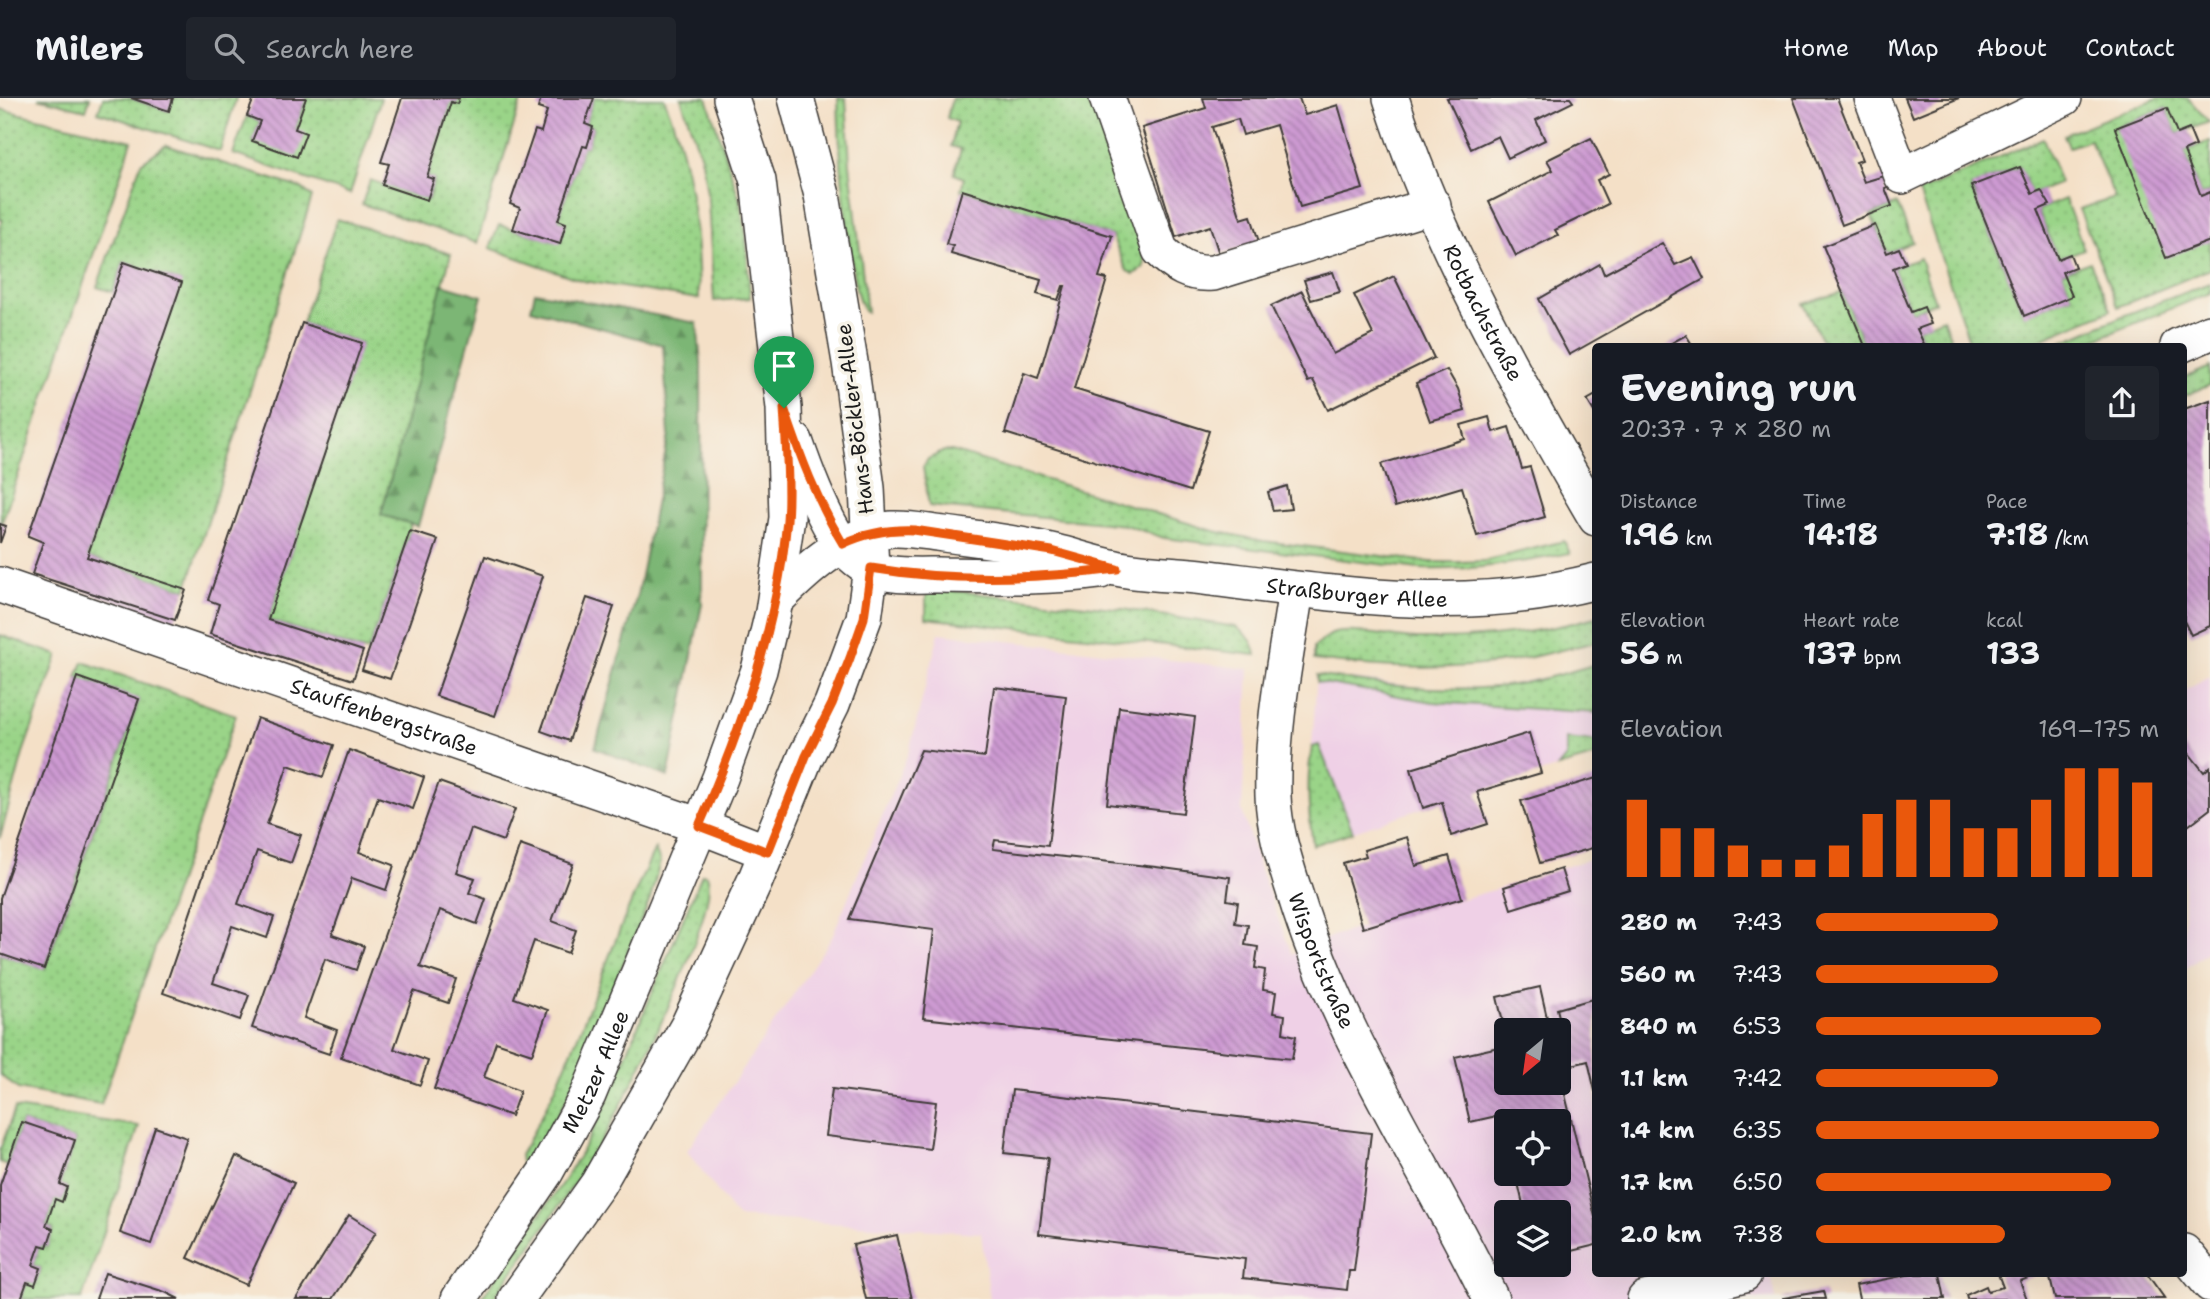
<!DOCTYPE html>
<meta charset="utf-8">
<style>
:root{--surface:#171b24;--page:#20242c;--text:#f1f3f6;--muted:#9ea1a6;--line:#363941;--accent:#ea580c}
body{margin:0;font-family:"Shantell Sans",sans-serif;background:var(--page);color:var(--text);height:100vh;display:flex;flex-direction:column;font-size:26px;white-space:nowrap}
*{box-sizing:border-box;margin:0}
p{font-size:23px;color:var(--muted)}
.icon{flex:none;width:38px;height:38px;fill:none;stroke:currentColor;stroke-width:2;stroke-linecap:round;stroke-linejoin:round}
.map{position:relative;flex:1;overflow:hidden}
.sheet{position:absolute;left:1592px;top:245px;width:595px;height:934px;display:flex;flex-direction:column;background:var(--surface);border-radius:7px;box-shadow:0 7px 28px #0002}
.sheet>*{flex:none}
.needle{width:46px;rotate:209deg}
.buttons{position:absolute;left:1494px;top:920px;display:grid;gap:14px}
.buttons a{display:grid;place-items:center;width:77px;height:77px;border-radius:7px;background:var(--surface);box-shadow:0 7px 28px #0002;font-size:35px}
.pin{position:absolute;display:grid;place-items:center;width:60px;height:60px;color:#fff;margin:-72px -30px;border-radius:50% 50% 50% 0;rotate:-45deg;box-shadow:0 0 7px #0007}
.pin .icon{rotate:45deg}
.round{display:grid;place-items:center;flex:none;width:74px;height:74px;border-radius:7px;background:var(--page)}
.head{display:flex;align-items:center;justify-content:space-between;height:119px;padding:0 28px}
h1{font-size:38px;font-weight:700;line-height:52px}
.stats{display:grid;grid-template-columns:repeat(3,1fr);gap:10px;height:119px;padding:7px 28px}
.stats div{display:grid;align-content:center}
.stats b{font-size:30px;font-weight:700}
.stats small{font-size:19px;font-weight:400}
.stats p{font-size:19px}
.chart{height:196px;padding:14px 28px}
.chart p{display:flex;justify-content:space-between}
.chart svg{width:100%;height:126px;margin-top:7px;stroke:var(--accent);stroke-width:6}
ul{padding:0 28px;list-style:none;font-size:23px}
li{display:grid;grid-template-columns:112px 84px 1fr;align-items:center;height:52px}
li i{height:18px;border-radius:9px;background:var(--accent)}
header{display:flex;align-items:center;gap:42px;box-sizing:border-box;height:98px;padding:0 35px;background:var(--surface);border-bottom:2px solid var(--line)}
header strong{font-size:33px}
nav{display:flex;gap:38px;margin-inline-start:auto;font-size:24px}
.search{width:490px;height:63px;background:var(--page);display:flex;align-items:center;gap:18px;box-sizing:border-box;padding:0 24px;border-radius:7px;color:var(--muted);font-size:26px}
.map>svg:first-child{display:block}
.built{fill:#efd0e6;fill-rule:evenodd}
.grass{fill:url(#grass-dots);stroke:#5b7852;stroke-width:2}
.forest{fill:url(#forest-firs);stroke:#4c6948;stroke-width:2}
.building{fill:url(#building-back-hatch)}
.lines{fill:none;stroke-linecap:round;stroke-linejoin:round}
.minor-casing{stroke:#3c3936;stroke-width:38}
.minor{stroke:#fff;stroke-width:35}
.route-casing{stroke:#fff;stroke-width:14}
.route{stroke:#ea580c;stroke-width:9}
.labels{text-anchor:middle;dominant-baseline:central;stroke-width:7;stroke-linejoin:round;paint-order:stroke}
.street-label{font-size:21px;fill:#1c1c1c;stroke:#f7f3e8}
</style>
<header>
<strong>Milers</strong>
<div class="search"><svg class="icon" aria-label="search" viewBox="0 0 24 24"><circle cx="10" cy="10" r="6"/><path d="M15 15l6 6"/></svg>Search here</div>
<nav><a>Home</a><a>Map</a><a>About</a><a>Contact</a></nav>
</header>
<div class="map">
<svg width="2210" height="1201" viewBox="0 0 2210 1201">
<defs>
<pattern id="grass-dots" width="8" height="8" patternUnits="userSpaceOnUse" patternTransform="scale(1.75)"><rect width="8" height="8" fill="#9ad488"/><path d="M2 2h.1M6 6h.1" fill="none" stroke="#84b575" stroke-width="1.8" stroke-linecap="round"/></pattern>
<pattern id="forest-firs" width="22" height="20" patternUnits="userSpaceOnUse" patternTransform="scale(1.75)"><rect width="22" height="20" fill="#7bb674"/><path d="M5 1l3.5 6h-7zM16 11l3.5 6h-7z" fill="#64935e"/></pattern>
<pattern id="building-back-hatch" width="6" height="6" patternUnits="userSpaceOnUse" patternTransform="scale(1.75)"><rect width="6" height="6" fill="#cd9ad2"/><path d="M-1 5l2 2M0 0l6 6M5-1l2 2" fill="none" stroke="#a67daa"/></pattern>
</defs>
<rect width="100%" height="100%" fill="#f7f3e8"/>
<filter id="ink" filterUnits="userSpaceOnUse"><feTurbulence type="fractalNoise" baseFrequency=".0143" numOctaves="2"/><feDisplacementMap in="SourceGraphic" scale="14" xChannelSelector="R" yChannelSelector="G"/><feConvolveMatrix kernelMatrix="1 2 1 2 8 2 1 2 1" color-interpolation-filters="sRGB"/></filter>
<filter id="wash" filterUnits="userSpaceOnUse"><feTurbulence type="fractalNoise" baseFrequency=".00686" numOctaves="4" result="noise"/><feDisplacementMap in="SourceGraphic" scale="28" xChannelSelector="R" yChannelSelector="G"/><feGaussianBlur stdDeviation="1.57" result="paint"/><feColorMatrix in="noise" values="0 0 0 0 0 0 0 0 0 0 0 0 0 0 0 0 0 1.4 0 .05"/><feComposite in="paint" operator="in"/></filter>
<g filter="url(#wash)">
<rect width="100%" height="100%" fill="#f4e0c7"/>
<g class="built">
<path d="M939 535 1249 571 1242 713 1259 769 1292 856 1335 837 1504 789 1596 759V1176H1770L1775 1201H990L981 1135 737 1119 687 1053 831 841 909 653ZM1507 933H1559V985H1507ZM1507 1024H1559V1076H1507ZM1507 1115H1559V1167H1507Z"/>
<path d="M1596 566V658L1423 710 1313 747 1308 711V670L1312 649 1317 577 1428 590 1497 589 1569 574Z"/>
<path d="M2210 579V852L2184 872V593Z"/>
</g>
<g class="grass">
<path d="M38 0H90L86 12Z"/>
<path d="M103 0H129L168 13 173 0H236L220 53 98 14Z"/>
<path d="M306 0H381L350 96 233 56 247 18 260 23 253 43 295 31Z"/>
<path d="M459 0H522L477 145 362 106 370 82 428 102 434 82 427 79 451 4 457 6Z"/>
<path d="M594 0H664C691 65 698 131 699 201L583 183 490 150 499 127 560 145 566 125 558 122 583 48 587 49 593 29 585 26Z"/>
<path d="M681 0H707L740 103 746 137 750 200 714 203 708 102 702 62Z"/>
<path d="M838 0H846L850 66 867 214 864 213C854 194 853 172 850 150 843 100 839 51 838 0Z"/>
<path d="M952 0H1096L1141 148 1145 165 1143 170 1134 176 1127 173 1112 138 961 92 964 80 954 76 961 51 951 48 957 24 947 20Z"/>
<path d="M2158 0H2188L2209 24 2177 36 2166 10 2115 30 2210 143V171L2118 209 2079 111 2115 100 2090 42 2069 49 2064 37Z"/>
<path d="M0 11 132 43 1 427 0 129 3 122 0 120Z"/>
<path d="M2043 40 2060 85 2032 96 2019 69 1971 89 2024 217 2072 198 2062 174 2090 164 2111 212 2024 248H1971L1919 94Z"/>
<path d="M2210 43V94L2201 98 2184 53Z"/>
<path d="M166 47 303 91 312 99 186 492 87 459 181 184 124 164 113 194 97 189 141 65Z"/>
<path d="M2065 101 2084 151 2058 161 2038 112Z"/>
<path d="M1897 106 1913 144 1887 155 1871 117Z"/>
<path d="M337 121 451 156 381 416 410 425V433L368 554 268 522 361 245 302 225Z"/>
<path d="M1920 160 1935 204 1911 214 1893 170Z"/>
<path d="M2210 185V195L2079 248H2053L2120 219Z"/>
<path d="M1842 194 1865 248H1825L1803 206Z"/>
<path d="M1943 220 1953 248H1925L1917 231Z"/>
<path d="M2210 269V287L2184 298V280Z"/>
<path d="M944 353H952L1214 433 1263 443 1430 464H1459L1484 463 1564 443 1570 455C1520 465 1471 473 1419 471L1164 440 1125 427 929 408 923 369 928 361Z"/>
<path d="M926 490 1123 511 1236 529C1247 537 1254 543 1256 557L926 520Z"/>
<path d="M1596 519V544C1568 550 1540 558 1512 563 1446 574 1379 570 1314 562V549C1319 545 1326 539 1332 536 1349 529 1397 541 1418 541 1477 542 1539 535 1596 519Z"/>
<path d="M0 537 58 557 24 652 0 740Z"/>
<path d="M83 564 236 617 101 1006 18 991 0 977V856L45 871 139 602 77 579Z"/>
<path d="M1596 566V615L1433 604 1317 584V577C1375 587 1436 594 1495 589 1529 586 1564 576 1596 566Z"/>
<path d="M1566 641 1596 644V658L1558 669 1566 659Z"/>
<path d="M1319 647 1353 734 1313 747C1308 714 1306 682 1312 649Z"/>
<path d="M655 751 660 764 650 801 569 997 534 1059 530 1066H525L521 1064 520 1057C578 961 606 851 655 751Z"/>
<path d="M702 776 707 777C723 811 620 1014 596 1052 564 1103 528 1152 493 1201H481L565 1081 583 1051 603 1012Z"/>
<path d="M15 1010 139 1028 82 1201H21L27 1184 35 1186 41 1170 33 1167 40 1147 47 1149 53 1131 46 1128 55 1101 62 1103 67 1089 60 1086 75 1042 22 1024 7 1067 0 1064V1052Z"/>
</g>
<g class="forest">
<path d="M442 186 482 198 418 428 381 417Z"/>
<path d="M535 194 697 225 701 265 702 506 668 679 595 650 638 493 669 337 663 247 531 211Z"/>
</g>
<g id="blocks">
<g class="building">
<path d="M131 0H173L169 13Z"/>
<path d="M254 0H306L295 31 306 35 297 59 252 43 260 23 247 18Z"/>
<path d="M402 0H459L457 6 451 4 427 79 434 81 427 102 382 87 389 66 381 64Z"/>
<path d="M541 0H594L585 26 593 29 587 49 583 48 558 122 566 125 560 146 513 131 520 110 510 106 535 32 541 34 547 13 538 10Z"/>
<path d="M1203 0H1299L1305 17 1338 7 1363 91 1300 109 1276 27 1243 37 1238 21 1212 29 1241 121 1251 118 1259 144 1219 156 1210 128 1176 139 1142 30 1206 10Z"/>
<path d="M1447 0H1570L1573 4 1536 22 1545 42 1508 60 1498 38 1471 51Z"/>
<path d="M1793 0H1837L1862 62 1856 64 1864 84 1884 78 1888 89 1885 90 1892 108 1842 127Z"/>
<path d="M1905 0H1959L1913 19Z"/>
<path d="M2167 10 2177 36 2189 31 2196 48 2184 53 2201 98 2210 94V143L2166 160 2115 30Z"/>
<path d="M1591 40 1609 76 1597 82 1608 106 1555 132 1558 137 1516 158 1489 104 1553 72 1547 62Z"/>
<path d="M2020 69 2032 96 2041 92 2050 107 2038 112 2058 161 2070 156 2075 169 2062 174 2072 198 2024 218 1971 88Z"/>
<path d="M962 92 1112 138 1099 179 1107 181 1074 291 1209 333 1190 393 1005 335 1024 275 1038 280 1065 188H1063L1058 202 1037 196 1041 182 951 156 953 148 946 146Z"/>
<path d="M1875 127 1887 155 1899 150 1906 165 1893 170 1911 214 1924 209 1931 226 1917 231 1925 248H1865L1823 148Z"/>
<path d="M1662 145 1675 167 1693 159 1704 181 1569 257 1539 201 1600 166 1604 176Z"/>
<path d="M124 164 182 184 87 459 186 492 175 522 32 476 43 444 28 438Z"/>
<path d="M1333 174 1340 194 1311 202 1304 182Z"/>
<path d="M1394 178 1434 260 1328 312 1313 282 1308 284 1271 208 1302 193 1333 256 1373 236 1354 197Z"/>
<path d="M302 225 362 245 268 522 363 553 353 582 210 536 219 506 208 502Z"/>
<path d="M1686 237 1693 248H1666Z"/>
<path d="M1447 272 1458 291 1465 313 1430 323 1416 285Z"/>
<path d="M1596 297V317L1587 302Z"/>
<path d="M2210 302V528L2191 537 2184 523V311Z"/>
<path d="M1489 319 1493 334 1509 329 1522 371 1530 369 1545 419 1477 438 1462 389 1395 409 1381 366 1465 341 1461 327Z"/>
<path d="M1287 388 1291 411 1273 413 1268 394Z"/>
<path d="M0 426 6 428 0 445Z"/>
<path d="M410 433 438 442 390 581 362 572Z"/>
<path d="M485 458 543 478 495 618 436 598Z"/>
<path d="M587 500 614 509 569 643 541 633Z"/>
<path d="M77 579 139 601 44 871 0 856V800Z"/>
<path d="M994 589 1066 598 1048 748 995 742 993 751 1156 769 1230 779 1227 802 1238 804 1235 825 1248 827 1245 847 1258 849 1255 870 1265 872 1263 892 1276 894 1273 915 1285 917 1283 935 1296 938 1292 961 923 920 934 832 849 821 921 652 985 659Z"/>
<path d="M1119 609 1195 619 1183 715 1107 706Z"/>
<path d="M257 620 334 647 323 679 288 667 267 726 301 737 291 765 257 753 238 806 274 819 267 840 232 828 213 885 249 897 240 922 163 895Z"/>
<path d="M1529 635 1541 675 1477 694 1488 726 1451 738 1442 704 1423 710 1411 671Z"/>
<path d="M2184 649 2204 674 2210 669V711L2184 731Z"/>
<path d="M349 652 424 679 413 711 378 699 359 754 394 767 386 792 352 780 332 837 364 848 356 872 325 861 304 920 337 932 329 956 252 930Z"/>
<path d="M1596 680V749L1540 765 1521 703Z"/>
<path d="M439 684 515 711 503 743 471 731 456 774 475 780 469 795 486 801 477 826 440 812 420 869 456 881 448 905 414 893 394 951 428 963 420 987 341 959Z"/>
<path d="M1407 739 1416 768 1449 758 1462 800 1363 830 1343 765 1366 758 1364 752Z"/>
<path d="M520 747 573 766 552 823 576 832 568 855 534 843 514 900 548 912 532 956 496 944 484 979 520 993 511 1018 434 991Z"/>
<path d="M1561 771 1568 793 1511 811 1504 789Z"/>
<path d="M1540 889 1550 933H1505L1497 899Z"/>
<path d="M1596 900V993H1595L1588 963 1572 967 1557 911Z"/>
<path d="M1507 947V985H1559L1560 976 1596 1123V1147L1559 1156V1115H1525L1516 1076H1559V1024H1507L1506 1035 1501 1017 1470 1024 1455 959Z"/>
<path d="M832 991 936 1004 930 1051 826 1038Z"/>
<path d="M1012 992 1371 1035 1354 1173H1349L1347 1192 1243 1180 1245 1161 1039 1136 1048 1060 1004 1055Z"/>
<path d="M22 1024 75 1042 60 1086 67 1089 62 1104 55 1101 46 1128 53 1131 47 1149 40 1147 33 1167 41 1170 35 1187 27 1184 21 1201H0V1087Z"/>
<path d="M155 1029 187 1040 151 1146 120 1135Z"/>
<path d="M236 1058 294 1085 246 1187 188 1160Z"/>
<path d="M349 1117 376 1134 333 1201H296Z"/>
<path d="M897 1137 912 1201H866L853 1147Z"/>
<path d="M105 1175 165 1194 179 1201H96Z"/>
<path d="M1912 1176H1940L1945 1201H1859L1856 1187Z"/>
<path d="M1998 1176H2039L2020 1183 2027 1201H1967L1966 1197 1986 1188 1988 1193 2003 1189Z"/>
<path d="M2049 1176H2147L2165 1201H2055Z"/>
<path d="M1824 1193 1826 1201H1783V1200Z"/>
</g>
</g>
</g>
<g filter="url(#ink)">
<use href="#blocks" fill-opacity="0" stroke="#3c3936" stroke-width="2"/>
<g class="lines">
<g class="minor-casing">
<g id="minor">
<path d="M1107 0 1160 152C1176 168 1189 177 1213 175L1433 107"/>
<path id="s1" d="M1391 0C1437 146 1519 288 1596 420"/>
<path d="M1872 0 1902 78 2064 0"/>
<path d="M2178 248 2210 234"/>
<path d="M795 343C806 375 829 440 856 461 860 464 865 468 870 470 889 479 918 477 939 477 993 478 1046 480 1100 473"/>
<path id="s2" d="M0 487 700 728 767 754"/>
<path id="s3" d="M1296 492C1286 559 1271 629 1273 698 1274 732 1285 764 1295 796 1339 940 1426 1066 1491 1201"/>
<path id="s4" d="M776 502C808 470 844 436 892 431 909 430 927 434 944 436 981 441 1019 445 1055 454 1075 459 1095 466 1116 470 1147 477 1180 475 1211 480 1343 497 1465 517 1596 483"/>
<path d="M2184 1154 2210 1186"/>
<path id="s5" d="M459 1201 545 1075 588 997 720 680 759 572 773 514 787 420 784 310 758 83 731 0"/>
<path d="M516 1201 598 1086 688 928 755 783 806 658 832 606 864 520 871 470 867 390 850 264 822 97 796 0"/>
<path d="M1645 1201 1744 1176"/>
</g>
</g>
<use href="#minor" class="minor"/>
</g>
</g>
<g class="lines" filter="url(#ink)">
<g class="route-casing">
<path id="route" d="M784 310C800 358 817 403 843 446 866 435 888 431 914 432L1052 453 1117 471C1036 481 952 484 871 470L864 520 850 560 832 606 806 658 768 754 699 728C742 630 777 529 787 422 790 386 786 347 784 310Z"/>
</g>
<use href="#route" class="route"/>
</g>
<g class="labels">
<g class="street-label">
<text stroke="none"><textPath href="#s1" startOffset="234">Rotbachstraße</textPath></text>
<text transform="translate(855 321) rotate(-97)">Hans-Böckler-Allee</text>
<text stroke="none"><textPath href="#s4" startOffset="609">Straßburger Allee</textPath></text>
<text stroke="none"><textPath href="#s2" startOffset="406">Stauffenbergstraße</textPath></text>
<text stroke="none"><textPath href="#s3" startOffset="380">Wisportstraße</textPath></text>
<text stroke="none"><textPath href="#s5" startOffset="266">Metzer Allee</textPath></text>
</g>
</g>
</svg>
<div class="buttons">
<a><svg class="needle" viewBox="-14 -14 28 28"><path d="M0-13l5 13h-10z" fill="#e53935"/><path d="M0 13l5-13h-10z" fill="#9ea1a6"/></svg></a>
<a><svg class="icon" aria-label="locate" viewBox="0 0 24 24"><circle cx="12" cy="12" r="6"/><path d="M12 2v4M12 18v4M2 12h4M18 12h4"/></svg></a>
<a><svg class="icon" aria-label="layers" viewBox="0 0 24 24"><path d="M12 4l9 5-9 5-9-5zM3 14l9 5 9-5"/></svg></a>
</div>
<div class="pin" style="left:784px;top:310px;background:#1e9e55"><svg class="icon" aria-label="arrive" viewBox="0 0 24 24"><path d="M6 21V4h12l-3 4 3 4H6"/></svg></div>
<section class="sheet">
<div class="head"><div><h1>Evening run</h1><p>20:37 · 7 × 280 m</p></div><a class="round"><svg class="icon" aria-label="share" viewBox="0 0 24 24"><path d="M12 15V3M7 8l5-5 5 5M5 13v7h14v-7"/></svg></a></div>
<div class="stats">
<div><p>Distance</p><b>1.96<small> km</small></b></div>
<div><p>Time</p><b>14:18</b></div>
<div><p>Pace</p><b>7:18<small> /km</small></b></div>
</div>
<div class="stats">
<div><p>Elevation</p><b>56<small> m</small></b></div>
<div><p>Heart rate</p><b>137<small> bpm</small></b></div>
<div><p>kcal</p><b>133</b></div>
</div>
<div class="chart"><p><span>Elevation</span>169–175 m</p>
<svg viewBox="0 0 160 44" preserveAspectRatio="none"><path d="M5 44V17M15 44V27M25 44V27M35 44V33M45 44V38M55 44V38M65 44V33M75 44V22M85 44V17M95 44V17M105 44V27M115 44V27M125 44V17M135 44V6M145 44V6M155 44V11"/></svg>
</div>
<ul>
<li><b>280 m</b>7:43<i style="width:53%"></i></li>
<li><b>560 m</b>7:43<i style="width:53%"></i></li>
<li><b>840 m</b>6:53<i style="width:83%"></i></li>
<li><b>1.1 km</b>7:42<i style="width:53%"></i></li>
<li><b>1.4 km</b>6:35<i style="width:100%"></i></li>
<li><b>1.7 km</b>6:50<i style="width:86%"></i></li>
<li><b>2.0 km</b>7:38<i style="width:55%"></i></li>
</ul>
</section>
</div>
